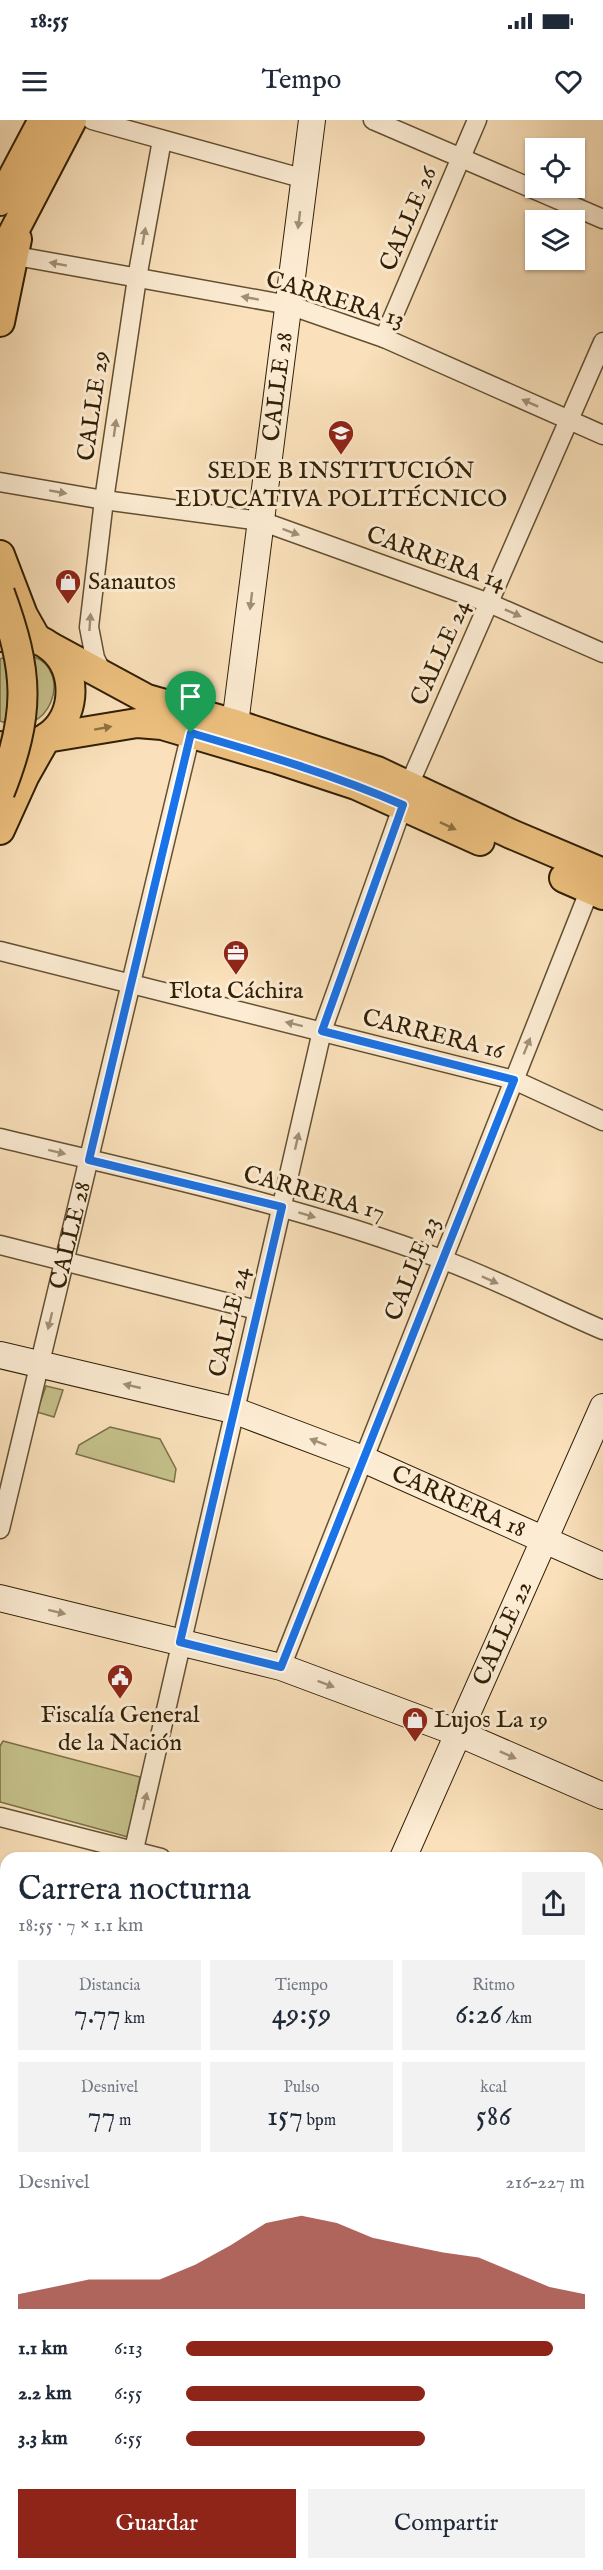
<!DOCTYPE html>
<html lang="es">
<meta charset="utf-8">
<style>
:root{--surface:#fff;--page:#f2f2f3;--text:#1f2937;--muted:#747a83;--accent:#8f2418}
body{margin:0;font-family:"IM FELL English",serif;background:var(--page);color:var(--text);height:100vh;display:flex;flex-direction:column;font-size:22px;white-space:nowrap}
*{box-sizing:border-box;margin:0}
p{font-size:20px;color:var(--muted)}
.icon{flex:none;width:33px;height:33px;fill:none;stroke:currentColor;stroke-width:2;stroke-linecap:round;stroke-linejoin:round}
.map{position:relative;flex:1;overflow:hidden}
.sheet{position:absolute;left:0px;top:1732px;width:603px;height:718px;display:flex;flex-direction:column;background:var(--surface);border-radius:18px 18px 0 0;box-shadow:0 2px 4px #0004}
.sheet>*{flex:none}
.buttons{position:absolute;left:525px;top:18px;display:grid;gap:12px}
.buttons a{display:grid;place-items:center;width:60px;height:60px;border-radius:0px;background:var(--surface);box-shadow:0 2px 4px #0004;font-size:30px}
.pin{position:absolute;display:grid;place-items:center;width:51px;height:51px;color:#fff;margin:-62px -26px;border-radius:50% 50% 50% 0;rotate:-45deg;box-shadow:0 0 6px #0007}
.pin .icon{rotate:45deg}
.round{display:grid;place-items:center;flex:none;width:63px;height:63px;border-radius:0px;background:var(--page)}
.summary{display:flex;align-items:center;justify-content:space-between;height:102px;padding:0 18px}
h1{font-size:33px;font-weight:600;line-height:45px}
.metrics{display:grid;grid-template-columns:repeat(3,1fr);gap:9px;height:102px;padding:6px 18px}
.metrics div{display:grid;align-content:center;border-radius:0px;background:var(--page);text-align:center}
.metrics b{font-size:30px;font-weight:600}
.metrics small{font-size:16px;font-weight:400}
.metrics p{font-size:16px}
.chart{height:168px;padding:12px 18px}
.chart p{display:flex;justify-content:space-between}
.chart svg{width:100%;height:108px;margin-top:6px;fill:var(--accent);opacity:.7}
.button{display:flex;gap:12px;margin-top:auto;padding:12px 18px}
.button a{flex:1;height:69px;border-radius:0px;background:var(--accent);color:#fff;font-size:24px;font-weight:600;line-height:69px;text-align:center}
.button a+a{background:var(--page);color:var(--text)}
ul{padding:0 18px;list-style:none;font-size:20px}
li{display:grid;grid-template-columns:96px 72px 1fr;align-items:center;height:45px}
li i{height:15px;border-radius:8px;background:var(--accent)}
.status{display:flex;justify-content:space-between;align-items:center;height:42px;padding:0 30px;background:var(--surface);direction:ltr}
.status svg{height:16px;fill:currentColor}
header{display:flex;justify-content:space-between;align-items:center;height:78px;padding:0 18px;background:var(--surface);font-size:27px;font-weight:600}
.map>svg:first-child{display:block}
.green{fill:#c5c18b;stroke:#7b7048;stroke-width:1.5}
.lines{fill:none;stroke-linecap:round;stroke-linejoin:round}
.street-casing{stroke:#635032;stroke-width:21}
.secondary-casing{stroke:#311f05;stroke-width:28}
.primary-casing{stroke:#311f05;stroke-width:32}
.street{stroke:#fcecd3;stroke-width:18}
.secondary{stroke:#fcecd3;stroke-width:26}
.primary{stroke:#edc07e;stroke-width:28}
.primary-bridge-casing{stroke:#311f05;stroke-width:32;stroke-linecap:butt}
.primary-bridge{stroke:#edc07e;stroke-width:28}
.oneway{fill:#a19076}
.oneway2{fill:#8f7042}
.route-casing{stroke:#fff;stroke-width:12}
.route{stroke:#1a73e8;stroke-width:8}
.labels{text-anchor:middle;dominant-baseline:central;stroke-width:6;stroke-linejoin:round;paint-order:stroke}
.street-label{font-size:24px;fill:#311f05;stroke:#fcecd3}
.poi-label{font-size:24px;fill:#311f05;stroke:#fcecd3}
</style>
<div class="status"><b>18:55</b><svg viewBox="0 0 49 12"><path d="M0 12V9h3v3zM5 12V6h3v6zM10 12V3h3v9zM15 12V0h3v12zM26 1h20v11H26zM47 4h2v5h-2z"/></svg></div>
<header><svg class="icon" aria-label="menu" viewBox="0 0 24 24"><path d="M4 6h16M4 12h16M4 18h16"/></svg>Tempo<svg class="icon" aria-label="heart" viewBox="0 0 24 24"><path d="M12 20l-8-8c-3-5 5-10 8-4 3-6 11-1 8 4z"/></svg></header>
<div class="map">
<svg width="603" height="2450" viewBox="0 0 603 2450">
<rect width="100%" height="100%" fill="#fae1bb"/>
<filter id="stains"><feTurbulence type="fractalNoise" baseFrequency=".00333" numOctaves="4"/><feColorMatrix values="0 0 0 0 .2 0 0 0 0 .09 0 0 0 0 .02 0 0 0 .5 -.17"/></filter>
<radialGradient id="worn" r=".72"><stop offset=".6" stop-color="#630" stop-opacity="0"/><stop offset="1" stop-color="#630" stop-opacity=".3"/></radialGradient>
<g class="green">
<path d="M9 535C16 535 26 534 32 536 75 550 50 623 0 601V539Z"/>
<path d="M46 1266 63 1270 54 1297 37 1292Z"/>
<path d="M110 1307 160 1319 176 1349 174 1362 76 1334 79 1325Z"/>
<path d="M3 1621 140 1657 128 1717 0 1682V1626Z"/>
</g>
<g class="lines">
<g class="street-casing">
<g id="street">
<path d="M92 0 305 59"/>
<path d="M373 0 603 99"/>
<path d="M5 134 289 185 384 218 603 315"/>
<path d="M384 218 477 0"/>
<path d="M0 362 104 380 261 401 489 483 603 533"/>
<path d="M104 556 95 538 89 507 104 380 137 158 162 20"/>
<path d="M409 665 603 222"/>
<path d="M0 831 514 960 603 1001"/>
<path d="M0 1018C148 1054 298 1085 441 1139 496 1159 549 1187 603 1210"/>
<path d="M0 1125 257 1190"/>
<path id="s1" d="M0 1409 191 613"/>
<path d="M281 1547 590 769"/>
<path d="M0 1697 161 1738"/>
<path d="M132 1738 322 911 403 685"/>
<path d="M597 1905 603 1908"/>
<path d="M0 2245 6 2229"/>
<path d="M0 2344 6 2347"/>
<path d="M597 2361 603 2348"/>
<path d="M239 2445 250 2450"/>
<path d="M558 2450 560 2445"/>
</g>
</g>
<g class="secondary-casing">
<g id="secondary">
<path id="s2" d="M235 604 312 0"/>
<path id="s3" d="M0 1235 233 1290 363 1339 603 1446"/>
<path d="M0 1478 281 1547 458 1613 603 1676"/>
<path id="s4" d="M403 1738 603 1287"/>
<path d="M597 1839 603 1825"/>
<path d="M0 1912 6 1914"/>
<path d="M0 2132 6 2134"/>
<path d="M597 2141 603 2144"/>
<path d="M597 2371 603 2373"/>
<path d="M88 2450 90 2445"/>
<path d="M326 2450 328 2445"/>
</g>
</g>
<g class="primary-casing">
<g id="primary">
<path d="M0 81 43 0"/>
<path d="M0 138 72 0"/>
<path d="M0 202 17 119"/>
<path d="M0 435 23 495 36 518"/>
<path d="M0 517C93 500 95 640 0 626"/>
<path d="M51 527 147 579 235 604 377 651 511 714 603 753"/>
<path d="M46 618 137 603 162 605 277 639 356 665 480 721"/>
<path d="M0 710 25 655 46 618"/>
<path d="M564 758 603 775"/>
</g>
</g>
<use href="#street" class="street"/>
<use href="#secondary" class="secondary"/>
<use href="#primary" class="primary"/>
<g class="primary-bridge-casing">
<path id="primary-bridge" d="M0 473C29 552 31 593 0 672"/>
</g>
<use href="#primary-bridge" class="primary-bridge"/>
</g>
<defs><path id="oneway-solid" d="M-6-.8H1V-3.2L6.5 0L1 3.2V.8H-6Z" transform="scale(1.5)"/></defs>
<g class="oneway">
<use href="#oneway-solid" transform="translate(299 100) rotate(97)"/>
<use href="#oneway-solid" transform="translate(144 116) rotate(-80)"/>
<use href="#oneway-solid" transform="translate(58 144) rotate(-170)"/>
<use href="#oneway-solid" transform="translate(250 178) rotate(-170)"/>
<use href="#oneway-solid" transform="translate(530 283) rotate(-156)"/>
<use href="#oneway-solid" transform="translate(115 308) rotate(-82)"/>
<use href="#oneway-solid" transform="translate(58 372) rotate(10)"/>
<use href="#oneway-solid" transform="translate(291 412) rotate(20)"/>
<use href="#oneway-solid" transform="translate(251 481) rotate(97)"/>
<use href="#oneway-solid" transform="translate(513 493) rotate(24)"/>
<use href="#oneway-solid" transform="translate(90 502) rotate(-86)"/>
<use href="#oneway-solid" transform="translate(294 904) rotate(-166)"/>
<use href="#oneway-solid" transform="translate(527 926) rotate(-68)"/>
<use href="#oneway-solid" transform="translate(297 1021) rotate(-77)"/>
<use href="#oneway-solid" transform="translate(57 1032) rotate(14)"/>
<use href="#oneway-solid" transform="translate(307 1095) rotate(17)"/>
<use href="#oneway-solid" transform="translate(490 1160) rotate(24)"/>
<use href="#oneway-solid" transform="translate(50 1201) rotate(104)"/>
<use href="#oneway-solid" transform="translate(132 1266) rotate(-167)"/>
<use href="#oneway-solid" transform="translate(318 1322) rotate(-159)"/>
<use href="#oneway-solid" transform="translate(57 1492) rotate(14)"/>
<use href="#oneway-solid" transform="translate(326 1564) rotate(21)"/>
<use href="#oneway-solid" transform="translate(508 1635) rotate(24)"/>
<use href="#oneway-solid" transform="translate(145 1681) rotate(-77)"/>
</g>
<g class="oneway2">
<use href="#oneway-solid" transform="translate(103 608) rotate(-10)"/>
<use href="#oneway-solid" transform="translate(448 706) rotate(25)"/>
</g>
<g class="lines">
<g class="route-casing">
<path id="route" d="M191 613C263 634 335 655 403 685L322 911 514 960 281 1547 180 1522 282 1087 89 1040Z"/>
</g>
<use href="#route" class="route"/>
</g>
<defs>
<g id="school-pin" transform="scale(1.35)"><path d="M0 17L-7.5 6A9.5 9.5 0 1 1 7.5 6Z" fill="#8f2418" stroke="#fcecd3"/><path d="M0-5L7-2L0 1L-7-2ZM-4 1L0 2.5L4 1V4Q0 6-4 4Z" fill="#fff"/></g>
<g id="shop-pin" transform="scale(1.35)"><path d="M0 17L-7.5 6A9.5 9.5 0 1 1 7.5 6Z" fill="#8f2418" stroke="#fcecd3"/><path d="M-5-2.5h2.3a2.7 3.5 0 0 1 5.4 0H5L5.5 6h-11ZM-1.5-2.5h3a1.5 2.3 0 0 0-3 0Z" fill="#fff"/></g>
<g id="office-pin" transform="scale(1.35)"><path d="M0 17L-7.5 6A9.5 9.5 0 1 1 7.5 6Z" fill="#8f2418" stroke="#fcecd3"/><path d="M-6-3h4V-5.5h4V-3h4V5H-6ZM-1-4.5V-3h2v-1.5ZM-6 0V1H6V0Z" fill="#fff"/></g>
<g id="civic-pin" transform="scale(1.35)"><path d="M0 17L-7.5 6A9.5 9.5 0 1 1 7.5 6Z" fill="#8f2418" stroke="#fcecd3"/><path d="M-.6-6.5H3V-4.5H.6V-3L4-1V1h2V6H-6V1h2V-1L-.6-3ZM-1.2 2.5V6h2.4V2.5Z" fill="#fff"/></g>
</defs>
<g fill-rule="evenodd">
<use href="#school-pin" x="341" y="313"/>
<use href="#shop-pin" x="68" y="462"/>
<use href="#office-pin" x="236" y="833"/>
<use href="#civic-pin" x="120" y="1557"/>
<use href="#shop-pin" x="415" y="1600"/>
</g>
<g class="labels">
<g class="street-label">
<text transform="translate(409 99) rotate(-67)">CALLE 26</text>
<text transform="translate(335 180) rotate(17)">CARRERA 13</text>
<text stroke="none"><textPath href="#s2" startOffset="340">CALLE 28</textPath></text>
<text transform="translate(94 286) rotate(-82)">CALLE 29</text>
<text transform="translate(436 439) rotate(20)">CARRERA 14</text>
<text transform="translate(441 533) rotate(-66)">CALLE 24</text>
<text transform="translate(433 915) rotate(14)">CARRERA 16</text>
<text transform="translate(314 1074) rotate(16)">CARRERA 17</text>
<text stroke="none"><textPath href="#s1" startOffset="302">CALLE 28</textPath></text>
<text transform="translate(413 1149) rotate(-68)">CALLE 23</text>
<text transform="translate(230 1202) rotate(-77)">CALLE 24</text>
<text stroke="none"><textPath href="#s3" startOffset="483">CARRERA 18</textPath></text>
<text stroke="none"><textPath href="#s4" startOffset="246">CALLE 22</textPath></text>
</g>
<g class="poi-label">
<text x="341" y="351">SEDE B INSTITUCIÓN<tspan x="341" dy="28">EDUCATIVA POLITÉCNICO</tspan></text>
<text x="88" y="462" text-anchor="start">Sanautos</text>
<text x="236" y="871">Flota Cáchira</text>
<text x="120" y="1595">Fiscalía General<tspan x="120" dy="28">de la Nación</tspan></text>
<text x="434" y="1600" text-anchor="start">Lujos La 19</text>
</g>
</g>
<rect width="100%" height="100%" filter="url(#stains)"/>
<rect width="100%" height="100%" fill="url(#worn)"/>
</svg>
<div class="buttons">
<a><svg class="icon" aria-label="locate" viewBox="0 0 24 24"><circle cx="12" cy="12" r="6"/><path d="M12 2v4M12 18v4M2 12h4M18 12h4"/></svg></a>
<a><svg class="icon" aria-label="layers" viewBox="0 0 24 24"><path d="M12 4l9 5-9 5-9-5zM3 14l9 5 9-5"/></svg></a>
</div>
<div class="pin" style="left:191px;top:613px;background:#1e9e55"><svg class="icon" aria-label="arrive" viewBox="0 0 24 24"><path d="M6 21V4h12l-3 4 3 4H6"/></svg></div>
<section class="sheet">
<div class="summary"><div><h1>Carrera nocturna</h1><p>18:55 · 7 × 1.1 km</p></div><a class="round"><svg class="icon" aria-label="share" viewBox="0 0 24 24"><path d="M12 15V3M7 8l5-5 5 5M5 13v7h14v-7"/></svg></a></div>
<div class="metrics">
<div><p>Distancia</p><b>7.77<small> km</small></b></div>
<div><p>Tiempo</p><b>49:59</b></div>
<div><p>Ritmo</p><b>6:26<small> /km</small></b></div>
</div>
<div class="metrics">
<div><p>Desnivel</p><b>77<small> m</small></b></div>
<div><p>Pulso</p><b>157<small> bpm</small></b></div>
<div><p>kcal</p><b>586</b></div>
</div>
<div class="chart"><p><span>Desnivel</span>216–227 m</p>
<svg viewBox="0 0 160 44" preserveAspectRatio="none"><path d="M0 44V38L10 35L20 32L30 32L40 32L50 26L60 18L70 9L80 6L90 9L100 15L110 18L120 21L130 23L140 29L150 35L160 38V44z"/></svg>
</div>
<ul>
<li><b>1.1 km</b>6:13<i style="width:92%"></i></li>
<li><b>2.2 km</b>6:55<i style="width:60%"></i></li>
<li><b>3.3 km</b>6:55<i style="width:60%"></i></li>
</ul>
<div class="button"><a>Guardar</a><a>Compartir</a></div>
</section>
</div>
